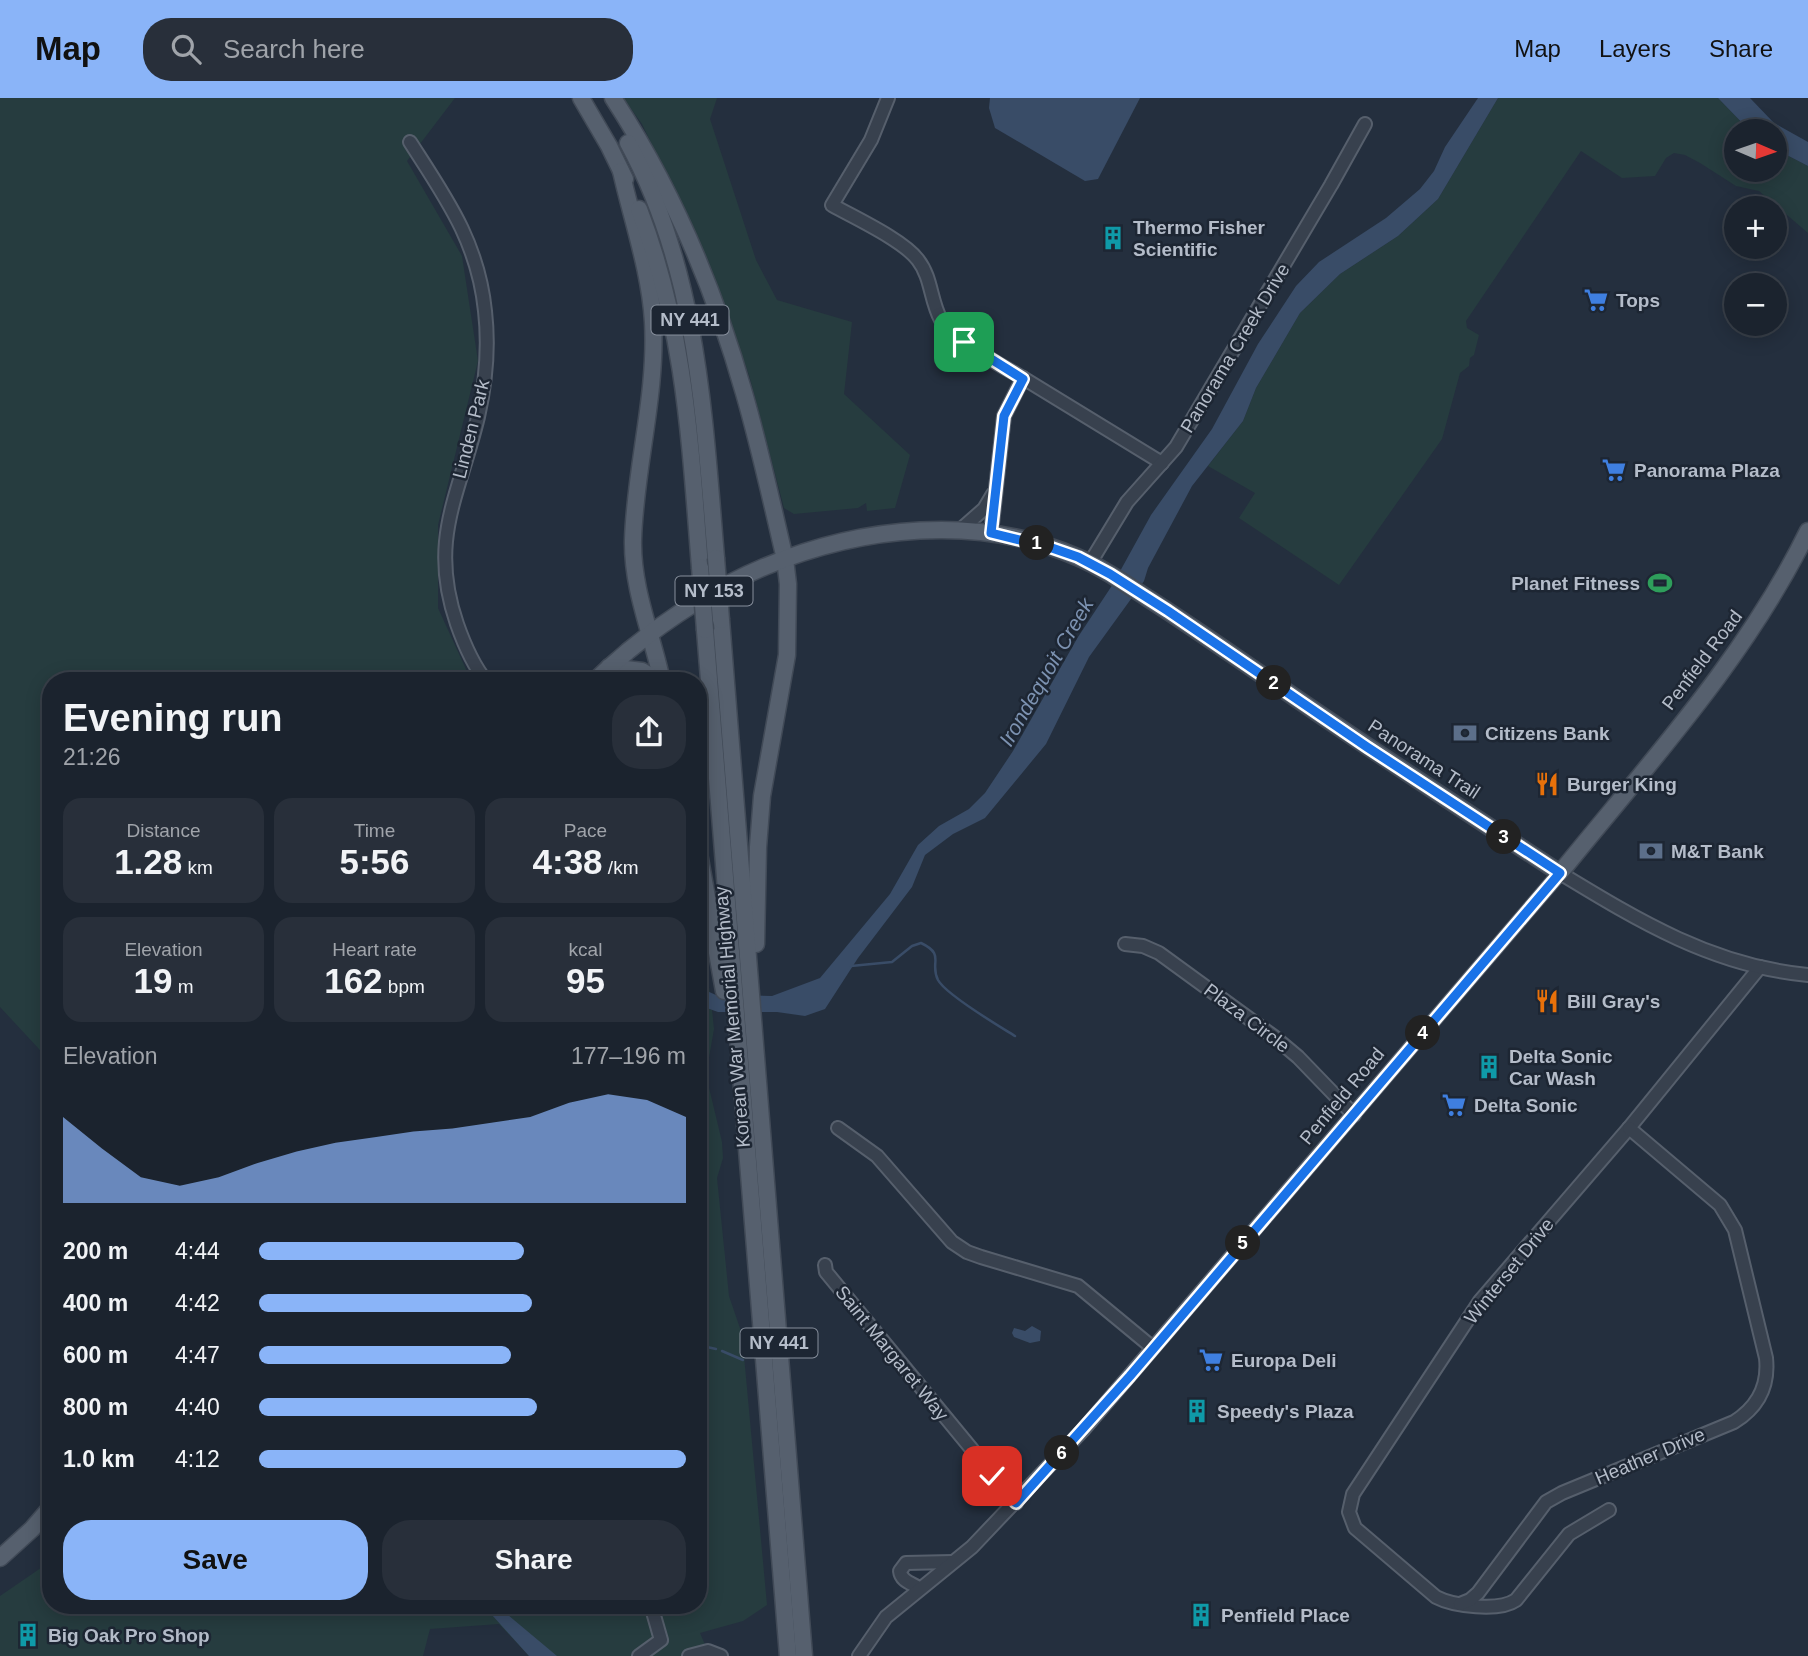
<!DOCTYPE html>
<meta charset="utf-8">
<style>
:root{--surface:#1b232e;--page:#282f3a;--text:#f1f3f6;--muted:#a0a4aa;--line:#39404a;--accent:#8ab4f8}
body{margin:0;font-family:Helvetica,sans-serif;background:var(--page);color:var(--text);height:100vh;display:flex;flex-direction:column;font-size:26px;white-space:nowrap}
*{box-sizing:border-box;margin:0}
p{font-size:23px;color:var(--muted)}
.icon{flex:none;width:38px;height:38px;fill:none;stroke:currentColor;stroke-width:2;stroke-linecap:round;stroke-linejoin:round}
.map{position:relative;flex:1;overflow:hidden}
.drawer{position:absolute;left:42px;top:574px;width:665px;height:942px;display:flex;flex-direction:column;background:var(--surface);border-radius:28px;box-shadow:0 4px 18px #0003,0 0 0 2px var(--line)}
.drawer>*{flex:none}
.needle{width:46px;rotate:92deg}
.controls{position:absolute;left:1724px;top:21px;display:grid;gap:14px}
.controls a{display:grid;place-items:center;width:63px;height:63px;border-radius:50%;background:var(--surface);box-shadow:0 4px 18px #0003,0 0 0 2px var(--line);font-size:35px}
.pin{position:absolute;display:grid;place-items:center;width:60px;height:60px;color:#fff;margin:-30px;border-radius:14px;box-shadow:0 4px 10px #0006}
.km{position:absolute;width:35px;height:35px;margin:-18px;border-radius:50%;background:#222;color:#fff;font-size:19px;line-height:35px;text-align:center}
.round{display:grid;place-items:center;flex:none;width:74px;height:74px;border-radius:28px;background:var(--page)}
.head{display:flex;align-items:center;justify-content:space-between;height:119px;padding:0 21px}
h1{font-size:38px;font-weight:600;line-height:52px}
.figures{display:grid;grid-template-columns:repeat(3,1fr);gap:10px;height:119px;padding:7px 21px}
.figures div{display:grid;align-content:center;border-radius:18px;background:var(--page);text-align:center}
.figures b{font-size:35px;font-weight:600}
.figures small{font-size:19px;font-weight:400}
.figures p{font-size:19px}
.chart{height:196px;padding:14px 21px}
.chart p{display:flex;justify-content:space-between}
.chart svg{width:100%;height:126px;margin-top:7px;fill:var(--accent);opacity:.7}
.cta{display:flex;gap:14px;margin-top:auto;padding:14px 21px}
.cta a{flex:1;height:80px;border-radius:28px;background:var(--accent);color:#111;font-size:28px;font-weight:600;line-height:80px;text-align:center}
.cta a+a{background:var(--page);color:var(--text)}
ul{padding:0 21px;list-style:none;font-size:23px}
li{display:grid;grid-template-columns:112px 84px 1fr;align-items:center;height:52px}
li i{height:18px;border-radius:9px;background:var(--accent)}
header{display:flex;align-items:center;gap:42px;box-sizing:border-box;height:98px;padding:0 35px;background:var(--accent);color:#111}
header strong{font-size:33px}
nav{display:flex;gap:38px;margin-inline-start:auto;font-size:24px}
.search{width:490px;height:63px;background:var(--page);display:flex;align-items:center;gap:18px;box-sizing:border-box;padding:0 24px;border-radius:28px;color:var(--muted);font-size:26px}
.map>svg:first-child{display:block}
.green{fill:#263c3f}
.water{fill:#394c67}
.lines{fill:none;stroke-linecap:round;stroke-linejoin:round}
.stream{stroke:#394c67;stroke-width:2.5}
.minor-casing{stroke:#565f6c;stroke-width:16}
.major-casing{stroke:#414a57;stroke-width:19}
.minor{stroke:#38414e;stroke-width:12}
.major{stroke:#56606e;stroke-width:16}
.major-bridge-casing{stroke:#414a57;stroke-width:19;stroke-linecap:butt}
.major-bridge{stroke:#56606e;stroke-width:16}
.route-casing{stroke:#fff;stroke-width:14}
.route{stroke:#1a73e8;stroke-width:9}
.labels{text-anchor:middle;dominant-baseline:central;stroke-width:5;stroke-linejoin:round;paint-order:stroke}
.shield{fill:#1d2633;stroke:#878f9c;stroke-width:2}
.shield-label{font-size:18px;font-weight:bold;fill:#b4bcc9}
.poi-label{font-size:19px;font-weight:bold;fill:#b4bcc9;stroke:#1d2633;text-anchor:start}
.street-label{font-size:19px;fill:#b4bcc9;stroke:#1d2633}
.water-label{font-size:21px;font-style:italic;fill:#7c92b1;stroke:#1d2633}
</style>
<header>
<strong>Map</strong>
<div class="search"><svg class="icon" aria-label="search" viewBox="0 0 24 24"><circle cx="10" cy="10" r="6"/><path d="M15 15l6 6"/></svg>Search here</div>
<nav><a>Map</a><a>Layers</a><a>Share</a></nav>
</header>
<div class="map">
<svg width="1808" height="1558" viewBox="0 0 1808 1558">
<rect width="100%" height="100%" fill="#242f3e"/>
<g class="green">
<path d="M0 0H455L407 63 462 158 478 263 438 427V510L470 580 468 583H51V970L39 951 0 909Z"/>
<path d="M623 0H717L710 21 756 162 777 202 852 224 844 296 910 357 895 410 867 413 866 405 858 410 794 416 784 410 749 277 711 172 642 26Z"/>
<path d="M1498 0H1718L1750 33H1736V72H1774L1775 51 1808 68V135L1759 93 1736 88 1700 65 1685 57 1674 55 1666 60 1655 78 1622 80 1581 53 1466 223 1467 230 1479 237 1474 257 1470 260 1469 268 1460 275 1442 341 1339 487 1239 420 1255 395 1208 368 1243 323 1256 290 1300 215 1340 176 1398 138 1438 101Z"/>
<path d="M698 828 710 895 698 889Z"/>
<path d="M698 907 712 912 714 931 706 977 722 1044 723 1060 717 1080 729 1198 742 1236 767 1507 743 1523 700 1535 710 1558H529L499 1526 430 1531 423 1558H0V1498L51 1463V1507H698Z"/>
</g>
<g class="water">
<path d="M990 0H1140L1098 81 1085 83 995 30 989 10Z"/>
<path d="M1478 0H1498L1438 101 1398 138 1340 176 1300 215 1256 290 1243 323 1192 388 1148 470 1144 483 1089 559 1046 646 985 720 953 736 925 757 912 789 858 860 825 911 805 918 777 914H718L698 907V889L716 897 772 898 820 880 890 796 918 747 939 728 969 711 985 695 1013 653 1078 539 1113 486 1151 417 1212 331 1258 246 1296 188 1319 164 1386 120 1420 91 1434 73 1445 49Z"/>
<path d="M1718 0H1750L1774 25 1808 44V68L1775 51 1774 33H1750Z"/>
<path d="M1032 1228 1041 1233 1040 1243 1030 1245 1014 1239 1012 1235 1014 1230 1025 1233Z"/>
<path d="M483 1507H499L502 1512 557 1558H529Z"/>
</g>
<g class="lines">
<g class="stream">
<path d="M851 868 892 864 912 848 921 845C946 857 929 864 938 882 946 897 999 928 1015 938"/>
<path d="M698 1247 716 1251"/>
<path d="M722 1253 743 1262"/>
</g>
<g class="minor-casing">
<g id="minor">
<path d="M888 0 871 42 832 107C855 120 903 142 918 162 932 180 930 202 941 222 952 241 1002 268 1023 280L1004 318 991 435"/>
<path d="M410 44C446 100 478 144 485 213 489 248 486 284 478 319 459 398 428 442 457 526 464 546 473 567 486 583"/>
<path d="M1023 280 1162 365"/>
<path d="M959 433 984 411 993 396"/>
<path d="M1090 465 1127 404 1176 349 1331 87 1365 26"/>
<path d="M1125 846 1143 848 1159 855 1273 938 1298 959 1354 1017"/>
<path d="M838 1030 877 1058 952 1144 967 1154 981 1159 1078 1188 1153 1250"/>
<path d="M825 1167 826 1174 1016 1405"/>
<path d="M1609 1412 1569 1436 1516 1502C1499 1514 1453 1508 1436 1499L1355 1430 1349 1414 1353 1396 1480 1203 1629 1030 1760 869"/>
<path d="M919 1490C911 1485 901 1483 900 1473L906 1465 952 1464"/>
<path d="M1460 1506 1470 1502 1478 1495 1546 1404 1562 1395 1734 1324C1758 1309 1769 1288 1766 1260L1735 1132 1720 1107 1629 1030"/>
<path d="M639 1558 661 1542 651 1507"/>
<path d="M689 1558 708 1553 721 1558"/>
<path d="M859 1558 886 1519 972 1449 1083 1332 1560 775C1639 823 1713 868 1808 877"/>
</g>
</g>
<g class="major-casing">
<g id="major">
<path d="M581 0 609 48 625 81"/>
<path d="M613 0C671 89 715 193 744 295 760 350 772 406 785 461L788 486 787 557 762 698 758 749 756 846"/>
<path d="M628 45C698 173 704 318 716 460"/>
<path d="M621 73C632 122 650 173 653 224 657 298 635 369 633 442 632 491 652 536 662 583"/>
<path d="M639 111C685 231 690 343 700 469"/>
<path d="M721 522 804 1558"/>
<path d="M705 532 788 1558"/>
<path d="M609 569 642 573 658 583"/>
<path d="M595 583C605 572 617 563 628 553 670 519 714 490 764 469 862 428 978 416 1077 459 1103 470 1126 486 1149 501 1196 531 1241 563 1287 594 1377 656 1468 715 1560 775 1648 666 1746 560 1808 433"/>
<path d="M698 750 724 893"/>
<path d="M0 1460 32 1431 51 1409"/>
</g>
</g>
<use href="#minor" class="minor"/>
<use href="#major" class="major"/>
<g class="major-bridge-casing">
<g id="major-bridge">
<path d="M716 460 721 522"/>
<path d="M700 469 705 532"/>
</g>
</g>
<use href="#major-bridge" class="major-bridge"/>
</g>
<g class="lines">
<g class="route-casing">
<path id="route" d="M964 244 1023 281 1004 318 991 435 1052 450 1078 459 1110 476 1168 513 1367 649 1560 775 1130 1278 1016 1405 992 1378"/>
</g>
<use href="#route" class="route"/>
</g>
<defs>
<g id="building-bare" transform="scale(1.89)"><path d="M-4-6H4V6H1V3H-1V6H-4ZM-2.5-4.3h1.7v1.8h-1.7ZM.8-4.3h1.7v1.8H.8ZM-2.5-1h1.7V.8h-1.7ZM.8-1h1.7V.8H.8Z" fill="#0f9aa8" stroke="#1d2633" stroke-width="2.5" paint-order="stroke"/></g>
<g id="supermarket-bare" transform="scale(1.89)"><path d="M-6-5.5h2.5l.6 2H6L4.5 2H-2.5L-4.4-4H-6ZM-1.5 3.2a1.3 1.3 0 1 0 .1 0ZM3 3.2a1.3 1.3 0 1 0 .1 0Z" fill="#3f7fe0" stroke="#1d2633" stroke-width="2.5" paint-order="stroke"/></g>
<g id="stadium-bare" transform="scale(1.89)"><path d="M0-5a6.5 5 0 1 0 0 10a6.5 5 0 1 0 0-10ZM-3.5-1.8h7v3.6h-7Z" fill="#2e9e5b" stroke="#1d2633" stroke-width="2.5" paint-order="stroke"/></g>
<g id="bank-bare" transform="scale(1.89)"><path d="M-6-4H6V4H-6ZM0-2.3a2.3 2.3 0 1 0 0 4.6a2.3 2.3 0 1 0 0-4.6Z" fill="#5c6f8a" stroke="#1d2633" stroke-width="2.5" paint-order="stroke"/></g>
<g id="restaurant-bare" transform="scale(1.89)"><path d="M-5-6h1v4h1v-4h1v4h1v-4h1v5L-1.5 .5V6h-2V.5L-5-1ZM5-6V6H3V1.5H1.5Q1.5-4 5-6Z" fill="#e8710a" stroke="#1d2633" stroke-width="2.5" paint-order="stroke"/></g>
</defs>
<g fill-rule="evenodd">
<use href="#building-bare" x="1113" y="140"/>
<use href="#supermarket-bare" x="1596" y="202"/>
<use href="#supermarket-bare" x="1614" y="372"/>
<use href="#stadium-bare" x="1660" y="485"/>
<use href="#bank-bare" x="1465" y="635"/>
<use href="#restaurant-bare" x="1547" y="686"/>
<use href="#bank-bare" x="1651" y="753"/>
<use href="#restaurant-bare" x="1547" y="903"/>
<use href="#building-bare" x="1489" y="969"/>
<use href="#supermarket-bare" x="1454" y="1007"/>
<use href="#supermarket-bare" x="1211" y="1262"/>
<use href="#building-bare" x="1197" y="1313"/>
<use href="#building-bare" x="1201" y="1517"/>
<use href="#building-bare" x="28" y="1537"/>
</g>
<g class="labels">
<g class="shield">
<rect x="651.5" y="207.5" width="77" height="29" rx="5"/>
<rect x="675.5" y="478.5" width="77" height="29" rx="5"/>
<rect x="740.5" y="1230.5" width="77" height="29" rx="5"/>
</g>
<g class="shield-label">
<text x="690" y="222">NY 441</text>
<text x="714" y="493">NY 153</text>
<text x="779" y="1245">NY 441</text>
</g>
<g class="poi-label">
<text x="1133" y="129">Thermo Fisher<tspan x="1133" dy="22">Scientific</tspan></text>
<text x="1616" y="202">Tops</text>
<text x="1634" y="372">Panorama Plaza</text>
<text x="1640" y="485" text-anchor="end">Planet Fitness</text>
<text x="1485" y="635">Citizens Bank</text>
<text x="1567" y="686">Burger King</text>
<text x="1671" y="753">M&amp;T Bank</text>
<text x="1567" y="903">Bill Gray's</text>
<text x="1509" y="958">Delta Sonic<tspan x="1509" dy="22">Car Wash</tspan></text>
<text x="1474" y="1007">Delta Sonic</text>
<text x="1231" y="1262">Europa Deli</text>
<text x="1217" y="1313">Speedy's Plaza</text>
<text x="1221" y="1517">Penfield Place</text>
<text x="48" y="1537">Big Oak Pro Shop</text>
</g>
<g class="street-label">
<text transform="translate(1235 250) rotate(-59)">Panorama Creek Drive</text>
<text transform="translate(471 331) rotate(-76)">Linden Park</text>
<text transform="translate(1702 562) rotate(-53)">Penfield Road</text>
<text transform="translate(1424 661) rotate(33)">Panorama Trail</text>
<text transform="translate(732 919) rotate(-95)">Korean War Memorial Highway</text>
<text transform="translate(1247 920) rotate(37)">Plaza Circle</text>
<text transform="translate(1342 998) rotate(-50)">Penfield Road</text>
<text transform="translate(1509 1173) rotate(-51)">Winterset Drive</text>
<text transform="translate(892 1255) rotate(51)">Saint Margaret Way</text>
<text transform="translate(1650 1358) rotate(-23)">Heather Drive</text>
</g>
<g class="water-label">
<text transform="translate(1046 574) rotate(-60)">Irondequoit Creek</text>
</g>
</g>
</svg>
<div class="controls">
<a><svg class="needle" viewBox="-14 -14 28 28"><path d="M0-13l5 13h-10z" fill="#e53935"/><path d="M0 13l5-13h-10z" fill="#a0a4aa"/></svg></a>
<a>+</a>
<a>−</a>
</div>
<div class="pin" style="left:964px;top:244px;background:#1e9e55"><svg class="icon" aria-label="arrive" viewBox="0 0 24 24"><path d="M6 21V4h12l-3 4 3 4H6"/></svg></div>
<div class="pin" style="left:992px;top:1378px;background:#d93025"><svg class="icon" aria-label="check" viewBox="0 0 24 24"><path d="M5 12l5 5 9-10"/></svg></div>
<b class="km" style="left:1037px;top:445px">1</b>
<b class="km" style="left:1274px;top:585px">2</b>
<b class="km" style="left:1504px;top:739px">3</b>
<b class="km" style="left:1423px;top:935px">4</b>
<b class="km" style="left:1243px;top:1145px">5</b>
<b class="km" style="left:1062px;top:1355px">6</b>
<section class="drawer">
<div class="head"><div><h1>Evening run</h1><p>21:26</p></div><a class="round"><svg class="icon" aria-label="share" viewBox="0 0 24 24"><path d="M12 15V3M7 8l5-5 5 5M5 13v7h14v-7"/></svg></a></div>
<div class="figures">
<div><p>Distance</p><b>1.28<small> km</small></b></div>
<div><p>Time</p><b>5:56</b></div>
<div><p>Pace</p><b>4:38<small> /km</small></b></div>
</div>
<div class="figures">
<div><p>Elevation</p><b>19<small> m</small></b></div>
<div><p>Heart rate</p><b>162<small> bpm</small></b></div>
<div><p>kcal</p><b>95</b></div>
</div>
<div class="chart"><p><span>Elevation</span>177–196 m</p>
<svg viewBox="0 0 160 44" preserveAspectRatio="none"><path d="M0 44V14L10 25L20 35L30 38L40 35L50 30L60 26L70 23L80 21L90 19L100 18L110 16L120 14L130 9L140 6L150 8L160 14V44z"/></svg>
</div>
<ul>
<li><b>200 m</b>4:44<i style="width:62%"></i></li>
<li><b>400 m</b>4:42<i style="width:64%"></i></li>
<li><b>600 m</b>4:47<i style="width:59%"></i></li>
<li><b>800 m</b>4:40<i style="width:65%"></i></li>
<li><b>1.0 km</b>4:12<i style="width:100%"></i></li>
</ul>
<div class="cta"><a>Save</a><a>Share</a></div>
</section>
</div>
